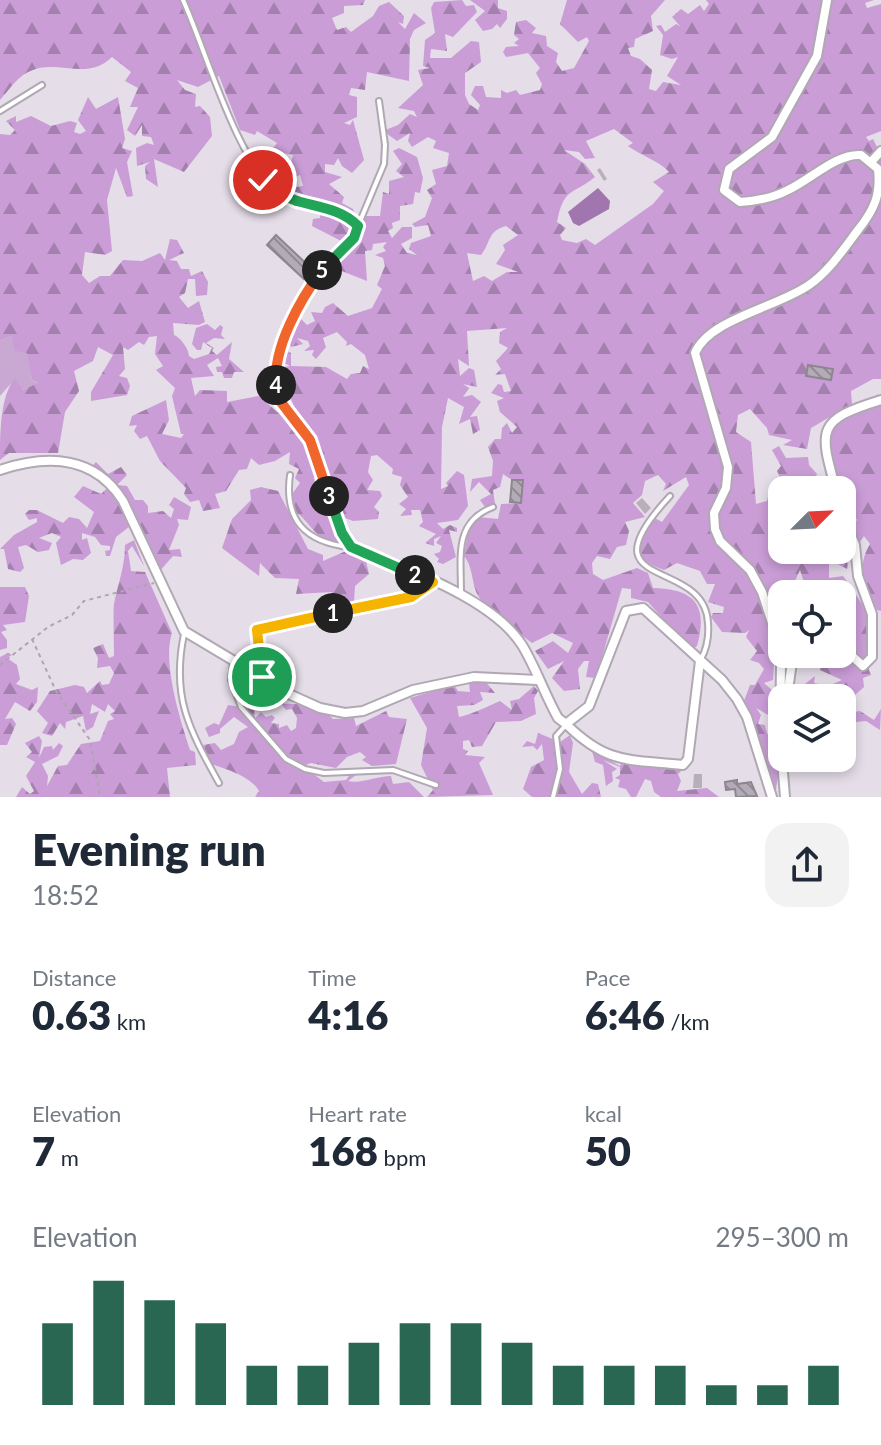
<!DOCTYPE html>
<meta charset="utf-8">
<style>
:root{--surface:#fff;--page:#f2f2f3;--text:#1f2937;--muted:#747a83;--accent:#2a6753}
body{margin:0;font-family:Lato,sans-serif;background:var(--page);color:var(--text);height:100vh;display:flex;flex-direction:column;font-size:30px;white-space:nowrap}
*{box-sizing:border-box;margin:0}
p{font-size:26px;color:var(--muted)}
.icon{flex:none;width:44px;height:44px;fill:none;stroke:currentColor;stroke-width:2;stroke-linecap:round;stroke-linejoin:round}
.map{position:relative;height:797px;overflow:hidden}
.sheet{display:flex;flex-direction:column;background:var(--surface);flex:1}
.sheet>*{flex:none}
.needle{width:52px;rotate:66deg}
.buttons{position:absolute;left:768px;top:476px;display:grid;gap:16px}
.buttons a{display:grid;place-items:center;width:88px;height:88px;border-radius:16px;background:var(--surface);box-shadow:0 4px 12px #0003;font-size:40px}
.pin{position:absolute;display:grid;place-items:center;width:68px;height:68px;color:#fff;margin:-34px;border:4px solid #fff;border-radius:50%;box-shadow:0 2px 8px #0007}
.km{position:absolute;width:40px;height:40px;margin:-20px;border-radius:50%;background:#222;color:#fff;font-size:22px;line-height:40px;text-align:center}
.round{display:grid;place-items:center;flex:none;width:84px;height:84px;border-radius:24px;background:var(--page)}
.head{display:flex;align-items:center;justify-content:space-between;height:136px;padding:0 32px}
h1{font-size:44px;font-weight:800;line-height:60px}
.stats{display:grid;grid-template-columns:repeat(3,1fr);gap:12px;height:136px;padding:8px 32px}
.stats div{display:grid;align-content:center}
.stats b{font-size:40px;font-weight:800}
.stats small{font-size:22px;font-weight:400}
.stats p{font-size:22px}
.chart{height:224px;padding:16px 32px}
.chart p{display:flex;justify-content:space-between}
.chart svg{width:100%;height:144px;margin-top:8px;stroke:var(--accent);stroke-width:6}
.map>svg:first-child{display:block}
.green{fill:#c9a9d2}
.forest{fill:url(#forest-firs);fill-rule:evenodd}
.water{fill:#a176ae}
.shadow{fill:#0003}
.building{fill:url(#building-back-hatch);stroke:#8d868f;stroke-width:2}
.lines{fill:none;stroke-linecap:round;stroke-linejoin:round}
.lane-casing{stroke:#b0a8b2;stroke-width:8}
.street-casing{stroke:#b0a8b2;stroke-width:12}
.path{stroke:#ada6af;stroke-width:2;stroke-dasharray:4 4;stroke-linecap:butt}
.lane{stroke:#fff;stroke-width:4}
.street{stroke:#fff;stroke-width:8}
.split-1-casing{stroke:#fff;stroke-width:16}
.split-2-casing{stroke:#fff;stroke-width:16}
.split-3-casing{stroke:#fff;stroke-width:16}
.split-4-casing{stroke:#fff;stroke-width:16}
.split-5-casing{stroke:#fff;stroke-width:16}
.split-6-casing{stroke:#fff;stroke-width:16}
.split-7-casing{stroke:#fff;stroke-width:16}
.split-1{stroke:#f5b400;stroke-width:10}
.split-2{stroke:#f5b400;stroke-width:10}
.split-3{stroke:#22a559;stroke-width:10}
.split-4{stroke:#f0652b;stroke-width:10}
.split-5{stroke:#f0652b;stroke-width:10}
.split-6{stroke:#22a559;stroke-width:10}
.split-7{stroke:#22a559;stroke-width:10}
</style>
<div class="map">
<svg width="881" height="797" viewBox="0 0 881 797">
<defs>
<pattern id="forest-firs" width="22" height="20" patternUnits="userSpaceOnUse" patternTransform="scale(2)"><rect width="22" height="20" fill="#ca9dd7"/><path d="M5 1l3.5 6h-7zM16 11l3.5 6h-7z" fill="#a480af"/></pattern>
<pattern id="building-back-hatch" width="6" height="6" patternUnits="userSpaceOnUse" patternTransform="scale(2)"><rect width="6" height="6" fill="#b3abb5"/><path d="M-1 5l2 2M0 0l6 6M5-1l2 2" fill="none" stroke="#928b93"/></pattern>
</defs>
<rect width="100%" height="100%" fill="#e5dde8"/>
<path class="green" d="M11 336 14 343 28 353 32 380 39 384 22 390 15 379 0 396V341Z"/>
<g class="forest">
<path d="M0 0H365L363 5 344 6V13L332 18 337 30 346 27 351 32 373 16 379 6 389 2 404 16 403 24 398 22 405 29 414 13 426 23 414 30 410 39 409 81 367 72 365 90 351 88 349 95 357 97V117L344 123 350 125 353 120 364 160 352 173 342 166 338 158 334 165 325 164V172L342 177 329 184 344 197 342 203 353 209 359 226 365 216H380L383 192 389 194V181L404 177 396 171 402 164 393 151 399 148 417 157 423 178 420 193 415 192 413 204 400 206V220L392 223 393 228 388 231 392 238 402 227H412V238L401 244 407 253 417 255 409 249 411 243 431 236 428 225 415 227 412 224 425 217 432 198 427 190 436 184 432 170 447 166 449 153 433 148 436 141 428 137 412 147 408 141 410 133 397 141 383 131 398 125 410 114 417 117 414 111 398 108 423 85 418 70 430 68 423 66 425 40 435 33 431 8 434 2 462 0 466 6 474 5 477 12 453 37 445 34 447 51 431 49 430 58H451L471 41 479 42 481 62 465 73V95L469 104 478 110 480 105 471 95 475 86H483L486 97 501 98V90L507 93 516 90 520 95 540 90 542 84 536 73 540 68 528 53 506 57 503 52 506 47 519 46 514 43 519 39 514 35 516 22 526 20 536 28 532 33 546 36 547 46 558 53 556 62 562 71 574 68 589 41 587 37 578 42 560 24 567 0H665L651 16 653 31 635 39 634 47 628 48 631 56 640 59 652 70 649 89 656 91 663 82 681 85 667 76 678 57 672 59 660 55 663 35 656 26 661 25 665 32 676 24 680 26 672 17 681 9 688 14 700 5 704 11 709 4 706 0H874L865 3 867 8 881 4V131L866 137 869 141 873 139 881 155V379H873L851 391 852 404 811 428 807 449 783 445 792 440 769 435 767 428 750 409 738 415 736 432 751 442 756 504 767 501 769 492 782 491V550L828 553 836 550 848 563 847 569 834 562 829 564V578L843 576C863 605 879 621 865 660L871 675 863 678 864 687 855 695V704L832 696 791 695 815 676 814 683 828 686 842 680 820 670 821 664 811 661 813 654H842V594H808L800 570 789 594H782V615L778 621 782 625V654H786L784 679 775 645 773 680 764 683 772 690 770 716 756 708 761 715 758 724 765 725C767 741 780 749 780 763 780 774 775 785 776 797L744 701 750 685H755L764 669 759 663 750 660 757 651 746 637 749 630 745 633 722 632 711 617 713 613H723L724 607 708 602 715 584H707L700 571 677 563 664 570C628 557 637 546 653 517L662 522 689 485 686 477 663 491 666 484 658 475 645 481 642 495 633 503 645 517 625 522 629 531 626 545 617 547 610 559 597 556 592 563 593 574 603 580 637 568 648 573 653 588C696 589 708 606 697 646L691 650 648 602 631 598V589L622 588 596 678 586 677 589 661H584L578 669 580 689 564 691 552 678 564 661 548 669 535 651 553 641 568 653 573 643 552 633 532 643C515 630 491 615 479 597 471 585 474 568 464 556L469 526 478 517 498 519 501 504 521 503 523 481 512 480 503 474 500 487 493 490 495 504 485 507 480 500 491 494 479 482 470 492 472 479 492 476 493 461 488 447 495 439H501L502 428 507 423 512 433 517 427 500 412 497 401 504 398 491 393 498 384 502 385 504 392 511 391 505 374 495 375 501 369 496 361 508 348 499 343 500 332 507 328 467 331 469 366 458 359 460 376 469 368 474 370 477 387 463 384 469 388 463 397 472 395 481 402 470 417 477 416 480 430 473 434 470 419 459 424 464 407 448 398 442 427 441 489 448 486 446 483 457 471 464 475 468 506 458 520 437 523 443 529 450 525 457 528V532L449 530 456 557 443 564 437 562 439 559 434 554 440 552 442 546 436 543 441 536 434 539V546L425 543 436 534 419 526 423 522 420 510H411L412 515 400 516 406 509 399 504 408 497 400 485 402 477 392 474 393 469 377 455 371 456 368 472 373 480 367 490 380 491 382 496 374 507 379 512 378 519 353 521 337 515 289 394 295 388 283 384 285 377 279 368 290 366 281 361 285 350 291 353V366L326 367 347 379 351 374 360 373 363 366 369 369 365 355 351 344 346 346 347 342 337 332 323 338 326 347 316 359 312 355 314 350 304 351 310 346 308 341 297 338 303 344 291 347 288 340 299 317 307 325 315 321 311 312 322 313 325 307 333 303 348 316 372 308 382 289 377 285 385 266 383 258 375 255 386 251 383 247 387 242 373 244 372 250 365 251 367 281 329 266 349 245 312 226 313 219 320 218V201L285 196 288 188 303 186 300 175 295 177 290 165 293 155 278 152 270 161 267 156 277 143 257 131 255 135 240 130 219 76 198 87 177 80 185 90 196 94 195 107 200 106 210 117 212 136 184 172 154 159 158 187 146 179 145 166 150 162 137 166 136 148 147 143 154 145 151 137 142 136V125L135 136 127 130 138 107H130L138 88 125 81 131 72 112 57C88 81 59 60 33 70 18 75 10 89 0 100ZM614 129 633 143 628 146C640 155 661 162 669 172L653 182 664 191 653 204 595 245 586 239 577 243 562 240 560 235 566 228 557 222C564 187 571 196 595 177L585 164 564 150 579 152 585 159 595 158 586 141ZM506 226 518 235 503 245 505 250 496 264 518 272H507L492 281 484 276 473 281 467 253 481 255C491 243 487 231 506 226Z"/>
<path d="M470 0H498V8L507 11V19L500 28 497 24 492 29 483 31 475 20 485 11Z"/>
<path d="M88 97 96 109 118 97 125 139 122 148 132 151 127 162 133 196 127 197 116 168 107 200 112 251 105 255 85 252 82 275 89 283 100 276H110L123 260 142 261 160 253 165 260 170 239 177 240 184 253 169 260 177 261 181 269H189L191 276 202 271 208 282 207 295 196 296 195 279H188L185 293 179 297 188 308 199 301 205 322 199 325 173 323 174 335C180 337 189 349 189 356L194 359 209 354 212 348 203 342 201 350H197L192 344 196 328 207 324 215 330 220 325 223 327 221 335 225 339 214 338 206 343 214 348 212 351 217 355 232 342 229 359 244 372H234L232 378H224L222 372H217L216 367 222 366 218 358 207 365 214 376 191 378 195 396 200 390 227 391V402L258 396C271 405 312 442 314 459 315 467 313 475 315 484 320 503 333 522 339 541 315 543 311 521 294 511L290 497 300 483 295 478 299 469 289 464 290 452 275 461 259 465 251 458 247 469 239 470 226 491 215 494 220 508 203 511 199 500 190 502 184 494 186 488 160 461 147 436 140 439 134 431 137 425 129 426 132 416 166 400 169 420 162 434 181 438 184 434H181L172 396 175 388 156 370 163 366 155 354 157 336 149 337 144 345 139 342 128 350 123 347 125 369 119 376 127 378 130 386 127 395 91 401V392L113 355 98 347 93 361 74 371 79 391 65 412 58 453H9L0 460C0 433 0 396 15 378L23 390 38 383 32 380 27 353 15 351 11 336 0 341V134L10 135 15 130 6 121 16 116V122L31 116 51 126 70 121 77 123 74 132 80 134 86 131 78 120Z"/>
<path d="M878 394 881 401V611L877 610C866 586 855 569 870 544L864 536 860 542 851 526 857 520 849 509 854 500 840 490 828 443 836 423 870 403Z"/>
<path d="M779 446 786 458 808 457 809 465 817 474 812 484 821 490H786L777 471 781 466 772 450Z"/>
<path d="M96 462 108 474 121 467 127 475 117 485 127 486 135 500H143L148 506V513L163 511 171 518 174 509 169 505 174 497 191 507 188 520 177 519 179 525 169 550 180 549 182 557 173 556 157 574 134 523 116 537 110 556H106L105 551 110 550V546L101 545 95 537 82 533V540L87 538 91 553 83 560 73 559 61 565 56 543 61 537 52 533 39 538 52 543 49 550 38 552 26 545 18 547 24 568 20 572 8 569 4 549H0L14 535 37 522V518L29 520 25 514 29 510H37L63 523 69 517 79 519 87 528 94 512 74 497 83 486 101 494 111 484 91 467Z"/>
<path d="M261 487 278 491 308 549 323 555V561L346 551 366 561 369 574 355 586 354 602 331 604 332 592 296 594 299 579 275 578 260 563 259 576 222 548 232 519 251 500 250 490Z"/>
<path d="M134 540 144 566 132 546 128 551 131 571 145 572 172 633C162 662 180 719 190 750L195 752 196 765 167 768 170 797H16L22 787 30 794 34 791 26 776 35 762 26 757 32 752 25 743 39 736 42 741 39 758 44 747 52 746 53 750 59 743 63 746 58 756 42 764 48 776 47 786 58 766 67 765 81 744 100 741 108 721 114 719 110 714 115 711 108 704 105 712 92 704 90 714 99 711 93 727 86 731 83 716 66 722 65 729 60 723 52 736 42 733 48 723 37 711 50 691 75 685 84 687 87 693 100 681 102 685 109 684 114 673 110 666 97 668 98 658 93 648 103 644 109 658 114 656C114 646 113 610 114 604 118 583 125 567 125 545Z"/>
<path d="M0 587H25L29 596 25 622 3 625 7 630 1 632 7 640V648L0 650Z"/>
<path d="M8 653 12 655 7 658 17 665 20 679 16 684 32 690 38 687 37 702 30 711 15 702 5 719 12 718 16 724 7 745H0V657Z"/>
<path d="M485 681 495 693 480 692 483 700 474 705 457 706 459 717C475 713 486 707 500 701L512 710 510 701 519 699 534 686 538 691 534 698 536 714 521 721 496 722 482 746 472 747 469 740 463 741V749L468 751 465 755 485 757 479 763 493 795 427 797 433 790 421 765 427 728 410 698 454 685 458 691 470 692 469 683 462 682Z"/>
<path d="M282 694 284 704C301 703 322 706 333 719L354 718 356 726 386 711 389 717 407 719 396 764 372 766 362 760 366 757 360 752 347 757 336 768 311 763 303 766 324 782 346 780 351 773 356 775 348 781C361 784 377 776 391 776L393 784 409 782 424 797H255L259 791C252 777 226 769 211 764L203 745 215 743 221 750 234 744 239 732 248 727 234 717 220 729V733L209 737 205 728 214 723 219 725 228 705 254 709 255 718 261 712 266 717 272 715 275 718 271 723 279 724V728L287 725 291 731 296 728 297 718 292 709 286 710 277 698Z"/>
<path d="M881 709 880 730 866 721 856 722 849 731 842 721 847 713 860 711 874 720Z"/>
<path d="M538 733 560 742 570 735 573 743 569 772 582 794 592 783 598 784 601 797H532L523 789 531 767 544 760 542 744 537 750 533 746 522 747 527 741 535 744Z"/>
<path d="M592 751 620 766 622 762 679 767 683 769 678 774 681 781 677 791 707 788 719 797H661L654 792 651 781 645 779 636 797H631L626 789 618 787 620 780 615 778 620 775V767L603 760 617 769 612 772 613 781 606 786 603 765 595 762Z"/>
</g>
<path class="water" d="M598 188 610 201 609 209 579 226 573 223 568 212Z"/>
<g class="shadow">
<path d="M600 168 607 179 604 181 597 170Z"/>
<path d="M642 498 651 508 645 514 636 503Z"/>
<path d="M694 774H702V788H693Z"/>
</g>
<g class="building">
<path d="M276 235 313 270 304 279 267 245Z"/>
<path d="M808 365 833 369 831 380 806 376Z"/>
<path d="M512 480H523L521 503 510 502Z"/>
<path d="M260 687 275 697 267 709 253 699Z"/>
<path d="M737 780V784L751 782 757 796 736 797 735 789 726 790 725 782Z"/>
</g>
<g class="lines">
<g class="lane-casing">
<g id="lane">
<path d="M183 0C205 48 238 165 279 194 303 211 337 203 358 226L384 164 385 145 379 101"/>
<path d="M0 111 42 85"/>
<path d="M290 475C284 520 305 542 349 547"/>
<path d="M670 496C579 594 705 555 708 623 709 635 707 648 701 659"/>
<path d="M461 592C461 555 454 522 493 507"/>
<path d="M257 630 262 675"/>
<path d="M184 634C171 697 189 729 219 783"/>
<path d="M233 663 231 680 241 707 286 759 305 769 324 773 393 770 436 785"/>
<path d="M553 797 560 769 556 736 565 726"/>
</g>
</g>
<g class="street-casing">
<g id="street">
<path d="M872 161 881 151"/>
<path d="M358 226C350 253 319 269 305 293 293 315 277 349 275 374 274 402 296 417 309 438 329 471 329 515 351 547 403 567 492 598 522 645 535 666 545 695 558 718L566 724 589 706 626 611 643 608 722 680 737 699 747 717 772 797"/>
<path d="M0 470C48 454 95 456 123 501L184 631 291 695 320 708 345 713 363 711 413 690 474 677 537 680"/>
<path d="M836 490C819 429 816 420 881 400"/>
<path d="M842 513 855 545 858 576 872 614V657L863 666 852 656 842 616"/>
<path d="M779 701 788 691 793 654"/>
<path d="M566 724C608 765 628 759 683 765L688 759 700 661"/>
<path d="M785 797 780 735 781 664 776 635 762 592 750 570 720 541 715 529 714 513 726 488 728 467 695 353C709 319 778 307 809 285 829 271 843 250 858 230 874 210 881 195 878 169L861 155C837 153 810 180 788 190 773 198 757 201 740 202L724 190 729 169 772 137 817 56 827 0"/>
</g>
</g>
<g class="path">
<path d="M262 629C305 619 392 610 425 588"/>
<path d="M32 639 56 691 90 740 100 797"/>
<path d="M0 665 48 627 72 615 84 601 154 583"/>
</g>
<use href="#lane" class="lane"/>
<use href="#street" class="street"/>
</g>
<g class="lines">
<g class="split-1-casing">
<path id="split-1" d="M262 677 257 630 333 613"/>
</g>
<g class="split-2-casing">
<path id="split-2" d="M333 613 411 597 433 582 415 575"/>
</g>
<g class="split-3-casing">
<path id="split-3" d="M329 496 342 533 351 547 415 575"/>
</g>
<g class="split-4-casing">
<path id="split-4" d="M276 385 280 401 310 440 329 496"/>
</g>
<g class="split-5-casing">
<path id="split-5" d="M276 385C273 347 300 300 322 270"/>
</g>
<g class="split-6-casing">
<path id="split-6" d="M297 201C318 207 342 209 358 226L354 238 322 270"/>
</g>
<g class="split-7-casing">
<path id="split-7" d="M263 180 279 194 297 201"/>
</g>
<use href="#split-1" class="split-1"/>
<use href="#split-2" class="split-2"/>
<use href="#split-3" class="split-3"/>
<use href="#split-4" class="split-4"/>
<use href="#split-5" class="split-5"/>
<use href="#split-6" class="split-6"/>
<use href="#split-7" class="split-7"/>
</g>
</svg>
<div class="buttons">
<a><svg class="needle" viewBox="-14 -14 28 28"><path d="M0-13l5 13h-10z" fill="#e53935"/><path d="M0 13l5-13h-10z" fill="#747a83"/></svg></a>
<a><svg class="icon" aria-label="locate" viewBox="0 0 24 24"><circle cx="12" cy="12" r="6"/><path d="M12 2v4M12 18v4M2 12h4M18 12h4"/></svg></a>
<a><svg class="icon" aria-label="layers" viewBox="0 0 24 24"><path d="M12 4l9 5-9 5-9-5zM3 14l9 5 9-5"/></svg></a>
</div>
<div class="pin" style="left:262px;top:677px;background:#1e9e55"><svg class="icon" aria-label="arrive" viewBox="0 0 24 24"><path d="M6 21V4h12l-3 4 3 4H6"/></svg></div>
<div class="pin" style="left:263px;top:180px;background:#d93025"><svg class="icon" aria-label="check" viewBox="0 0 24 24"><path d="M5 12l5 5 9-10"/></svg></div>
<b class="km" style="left:333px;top:613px">1</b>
<b class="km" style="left:415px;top:575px">2</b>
<b class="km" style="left:329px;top:496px">3</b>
<b class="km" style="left:276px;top:385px">4</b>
<b class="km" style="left:322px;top:270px">5</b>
</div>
<section class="sheet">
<div class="head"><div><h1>Evening run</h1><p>18:52</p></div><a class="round"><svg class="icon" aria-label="share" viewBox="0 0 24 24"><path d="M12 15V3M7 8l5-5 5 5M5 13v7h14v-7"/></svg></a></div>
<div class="stats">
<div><p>Distance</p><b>0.63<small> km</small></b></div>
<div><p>Time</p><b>4:16</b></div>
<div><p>Pace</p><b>6:46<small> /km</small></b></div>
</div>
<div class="stats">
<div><p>Elevation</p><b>7<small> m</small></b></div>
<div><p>Heart rate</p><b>168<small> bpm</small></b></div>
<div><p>kcal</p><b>50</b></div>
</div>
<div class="chart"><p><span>Elevation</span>295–300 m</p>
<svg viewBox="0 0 160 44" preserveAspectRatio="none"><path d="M5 44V19M15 44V6M25 44V12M35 44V19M45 44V32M55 44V32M65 44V25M75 44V19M85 44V19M95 44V25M105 44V32M115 44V32M125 44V32M135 44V38M145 44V38M155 44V32"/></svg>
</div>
</section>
